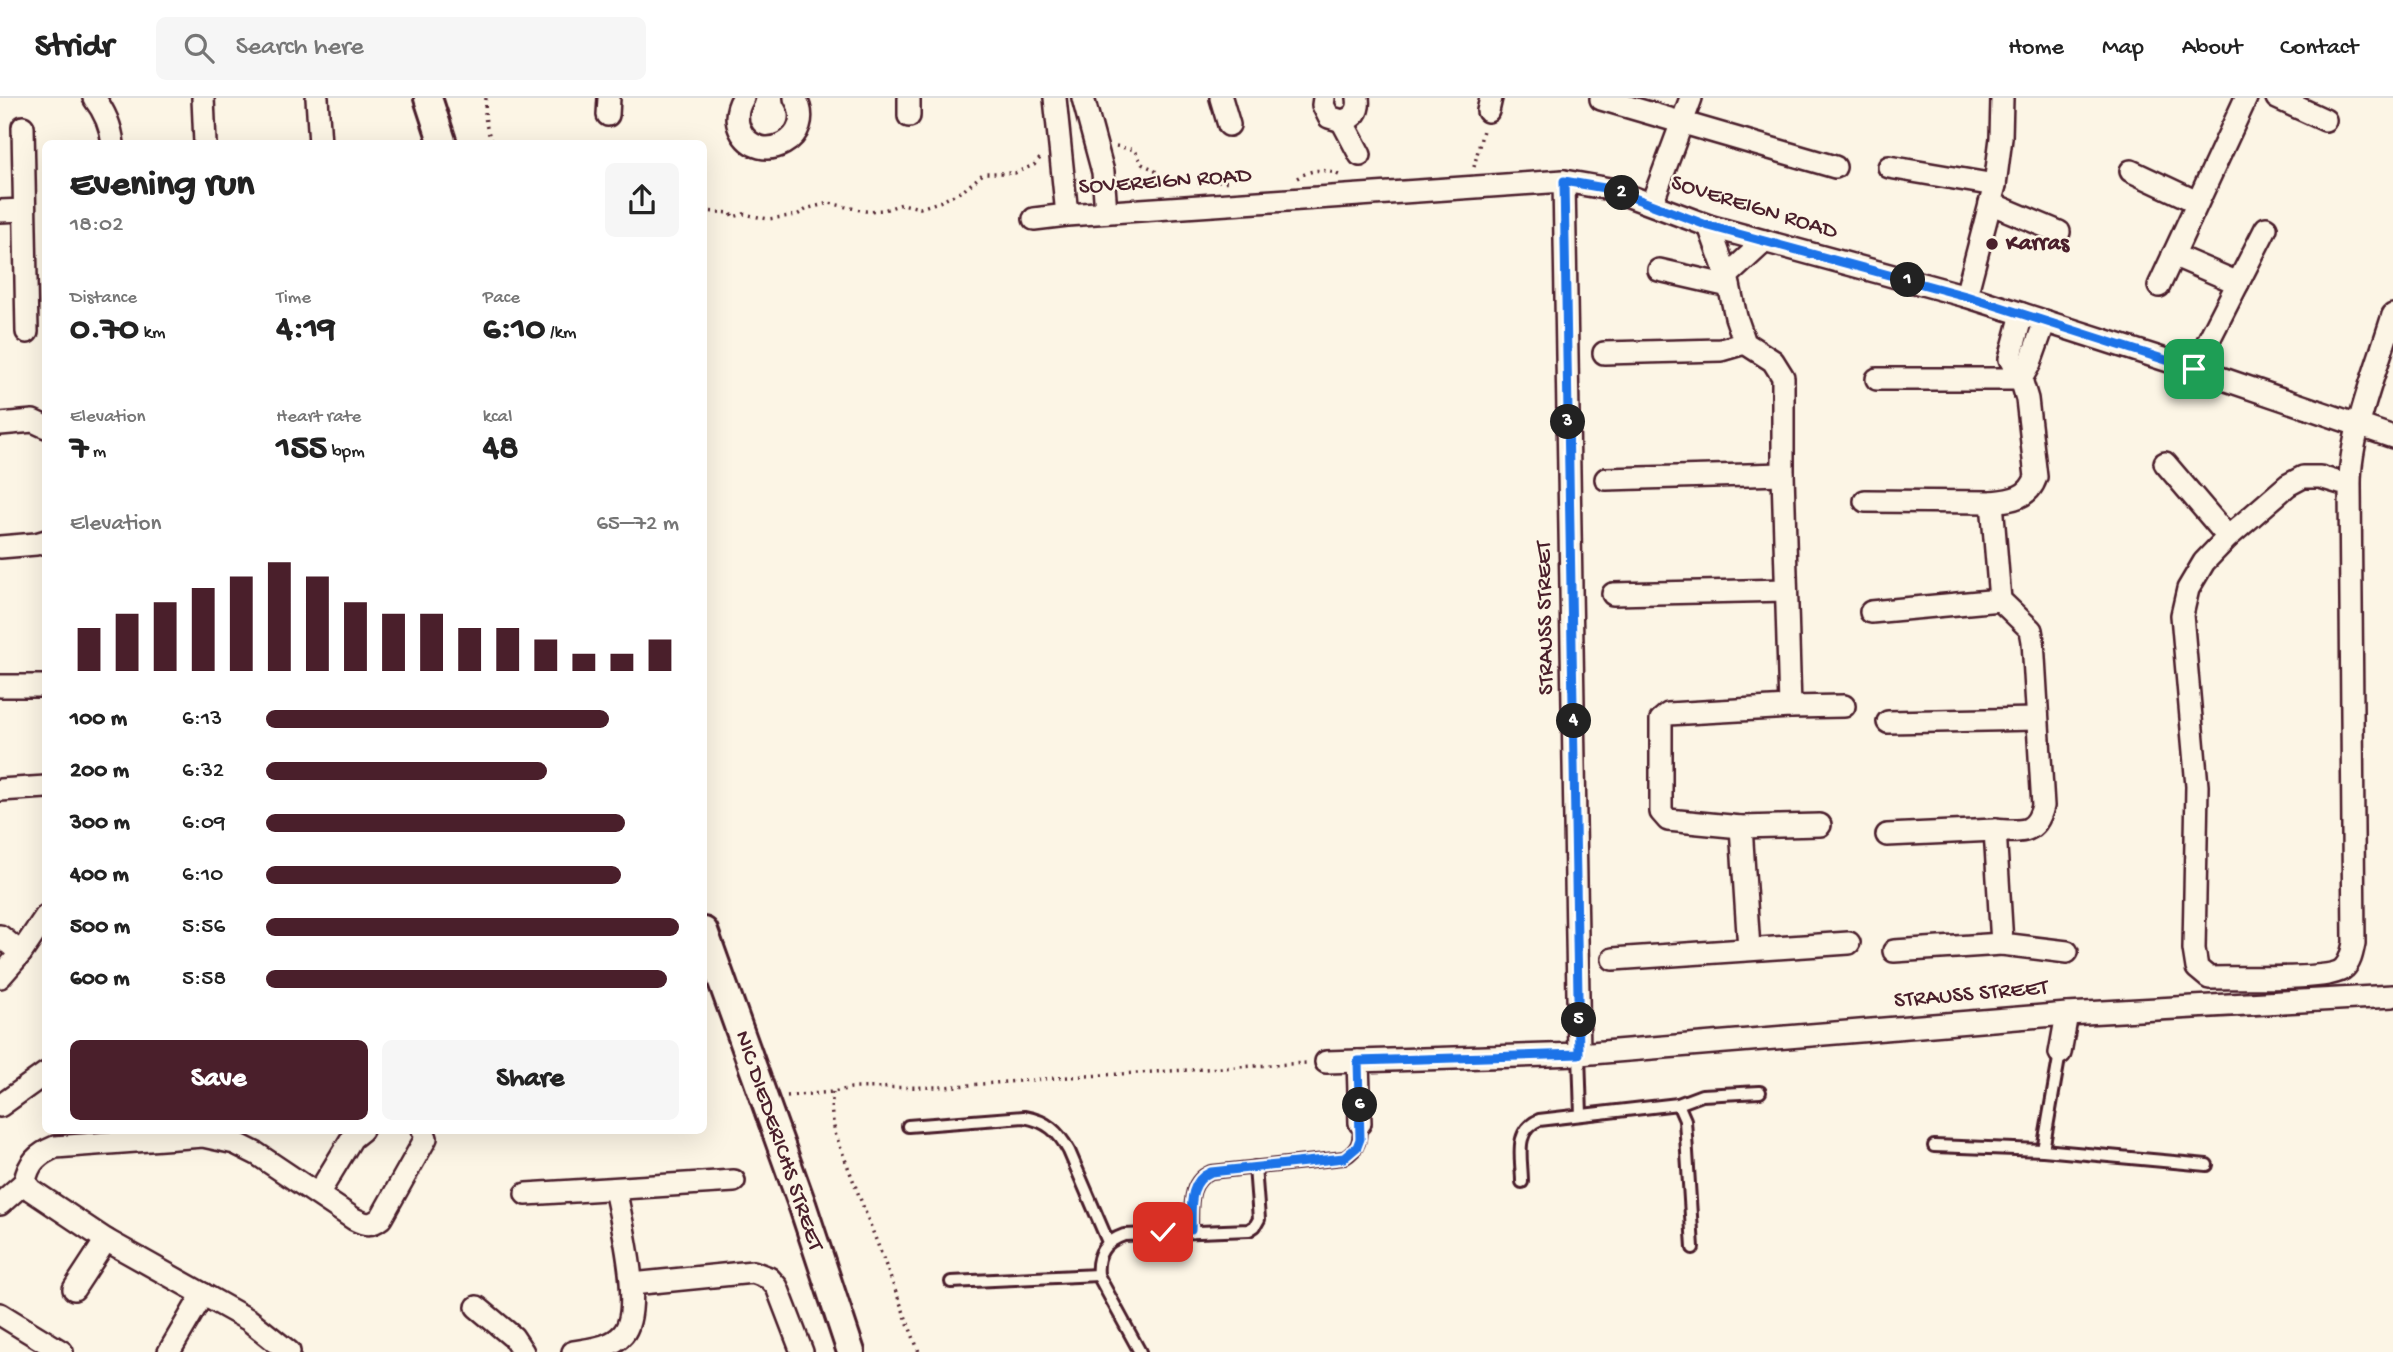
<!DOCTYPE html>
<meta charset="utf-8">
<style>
:root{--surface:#fff;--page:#f6f6f6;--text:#222;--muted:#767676;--line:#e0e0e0;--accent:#4a1f2b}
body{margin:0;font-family:"Gochi Hand",sans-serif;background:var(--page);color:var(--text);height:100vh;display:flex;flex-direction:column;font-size:26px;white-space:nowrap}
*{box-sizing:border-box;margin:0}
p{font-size:23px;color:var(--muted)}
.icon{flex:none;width:38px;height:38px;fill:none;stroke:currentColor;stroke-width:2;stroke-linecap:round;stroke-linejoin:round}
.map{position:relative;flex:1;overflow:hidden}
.sheet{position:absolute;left:42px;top:42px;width:665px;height:994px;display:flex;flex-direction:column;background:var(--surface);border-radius:10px;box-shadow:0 7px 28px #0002}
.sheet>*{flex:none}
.pin{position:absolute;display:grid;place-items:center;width:60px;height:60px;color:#fff;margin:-30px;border-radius:14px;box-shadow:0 4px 10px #0006}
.km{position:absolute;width:35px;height:35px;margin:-18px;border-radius:50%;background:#222;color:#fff;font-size:19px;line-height:35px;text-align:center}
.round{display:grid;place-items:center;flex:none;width:74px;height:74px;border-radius:10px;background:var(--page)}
.headline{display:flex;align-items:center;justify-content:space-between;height:119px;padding:0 28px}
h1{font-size:38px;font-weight:700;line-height:52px}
.metrics{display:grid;grid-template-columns:repeat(3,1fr);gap:10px;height:119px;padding:7px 28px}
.metrics div{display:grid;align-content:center}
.metrics b{font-size:35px;font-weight:700}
.metrics small{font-size:19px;font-weight:400}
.metrics p{font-size:19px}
.chart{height:196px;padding:14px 28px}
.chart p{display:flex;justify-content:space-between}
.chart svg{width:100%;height:126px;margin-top:7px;stroke:var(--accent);stroke-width:6}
.action{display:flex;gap:14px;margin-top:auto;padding:14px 28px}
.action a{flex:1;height:80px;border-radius:10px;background:var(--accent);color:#fff;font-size:28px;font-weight:700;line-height:80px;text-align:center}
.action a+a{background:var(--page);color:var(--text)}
ul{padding:0 28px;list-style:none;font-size:23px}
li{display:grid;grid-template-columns:112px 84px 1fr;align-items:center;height:52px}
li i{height:18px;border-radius:9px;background:var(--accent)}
header{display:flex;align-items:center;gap:42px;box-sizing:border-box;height:98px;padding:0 35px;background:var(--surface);border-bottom:2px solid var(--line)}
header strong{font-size:33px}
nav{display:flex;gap:38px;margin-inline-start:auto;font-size:24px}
.search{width:490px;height:63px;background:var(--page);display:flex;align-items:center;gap:18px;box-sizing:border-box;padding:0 24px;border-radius:10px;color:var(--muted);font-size:26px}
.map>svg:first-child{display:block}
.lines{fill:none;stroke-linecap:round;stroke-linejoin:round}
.service-casing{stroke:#4a1f2b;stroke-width:16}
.minor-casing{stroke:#4a1f2b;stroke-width:26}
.tertiary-casing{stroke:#4a1f2b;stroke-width:32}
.path{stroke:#4a1f2b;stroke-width:3.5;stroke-dasharray:2 5;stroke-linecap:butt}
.service{stroke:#fcf5e5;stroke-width:10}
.minor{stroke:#fcf5e5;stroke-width:21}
.tertiary{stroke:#fcf5e5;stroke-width:26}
.route-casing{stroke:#fff;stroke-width:14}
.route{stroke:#1a73e8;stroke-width:9}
.poi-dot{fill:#4a1f2b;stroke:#fcf5e5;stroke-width:2.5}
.labels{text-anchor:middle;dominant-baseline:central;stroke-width:5;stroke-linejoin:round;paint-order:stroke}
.street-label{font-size:23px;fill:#4a1f2b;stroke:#fcf5e5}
.poi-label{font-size:23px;font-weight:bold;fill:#4a1f2b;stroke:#fcf5e5;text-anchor:start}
</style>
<header>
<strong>Stridr</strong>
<div class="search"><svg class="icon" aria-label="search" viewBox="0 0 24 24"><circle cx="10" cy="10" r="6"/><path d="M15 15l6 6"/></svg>Search here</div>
<nav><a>Home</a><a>Map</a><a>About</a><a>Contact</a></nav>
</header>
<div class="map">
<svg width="2393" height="1254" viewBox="0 0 2393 1254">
<rect width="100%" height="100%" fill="#fcf5e5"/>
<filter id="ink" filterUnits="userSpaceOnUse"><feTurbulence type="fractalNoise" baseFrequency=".0143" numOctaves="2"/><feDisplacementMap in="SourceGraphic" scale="14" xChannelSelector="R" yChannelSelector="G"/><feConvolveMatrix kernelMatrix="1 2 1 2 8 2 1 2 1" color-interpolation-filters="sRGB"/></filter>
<g filter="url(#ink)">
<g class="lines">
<g class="service-casing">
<g id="service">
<path d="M1579 956 1581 1017"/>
<path d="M1678 1006 1685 1022 1693 1150"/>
<path d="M908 1028 1024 1019C1047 1023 1058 1033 1069 1053L1108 1144"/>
<path d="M1934 1048 2043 1052 2207 1067"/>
<path d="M2043 1052 2060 955"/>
<path d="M1522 1084C1522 1060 1513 1033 1539 1022L1678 1006 1702 997 1760 994"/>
<path d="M1191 1132C1192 1110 1187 1084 1211 1074L1344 1060C1360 1051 1360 1041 1360 1025"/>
<path d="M951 1184 1098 1177"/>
<path d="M1140 1254 1098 1177C1096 1156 1104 1144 1124 1137L1249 1132 1255 1128 1259 1121 1255 1069"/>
</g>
</g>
<g class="minor-casing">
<g id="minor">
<path d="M94 0C105 14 111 28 113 46"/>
<path d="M203 0 205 46"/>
<path d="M317 0 320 46"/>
<path d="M743 0C737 10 735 21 740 32 759 71 819 40 795 0"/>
<path d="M909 0V18"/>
<path d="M1055 0 1067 117"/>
<path d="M1083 0 1103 74 1106 114"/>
<path d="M1221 0 1229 27"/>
<path d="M1324 0 1323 7 1329 19 1342 23C1354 20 1360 13 1358 0"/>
<path d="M2277 0 2325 22"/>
<path d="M1601 1 1835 69"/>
<path d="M1488 13 1491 0"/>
<path d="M608 17 609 0"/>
<path d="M1342 23 1360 57"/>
<path d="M23 29 27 234"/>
<path d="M1889 69 1995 87"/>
<path d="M2131 73 2197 104"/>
<path d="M1564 83 1579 956"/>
<path d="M1652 105 1691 0"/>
<path d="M1990 105 2059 134"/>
<path d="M0 113 24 112"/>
<path d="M1034 121 1067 117 1564 83 1610 91 1709 128 1966 198 2194 271 2393 339"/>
<path d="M1709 128 1727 178 1736 219 1745 245 1773 263 1783 279V376L1790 609"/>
<path d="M2173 157 2238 185"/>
<path d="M1659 172 1729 188"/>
<path d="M1727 178 1765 143"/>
<path d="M2159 188 2246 0"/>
<path d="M1966 198 1995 87 2001 40 2002 0"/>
<path d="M2022 216 2010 261 2021 281 2027 301 2036 379C2029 400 2012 402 1992 404L2000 502 2031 532 2033 543 2043 708C2036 737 2021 734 1995 732L2002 846 2067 854"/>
<path d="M1604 255 1721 252 1745 245"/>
<path d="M2194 271 2266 130"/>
<path d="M1877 281H2021"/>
<path d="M2021 281 2030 265 2045 223"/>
<path d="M0 326 33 323 46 329"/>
<path d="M2165 365 2228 439"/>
<path d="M1606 381 1783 376"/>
<path d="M2350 388 2320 379H2303L2288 387 2228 439 2204 464 2188 491 2182 517 2197 688 2194 851 2197 870 2209 880C2232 879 2332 883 2344 870 2351 863 2352 854 2354 845L2350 388C2349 337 2378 267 2393 217"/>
<path d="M1865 403 1992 404"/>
<path d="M0 449 36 446 46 443"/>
<path d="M1613 496 1786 492"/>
<path d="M1871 514 2000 502"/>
<path d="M0 588H46"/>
<path d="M1888 624 2036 621"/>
<path d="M0 692 46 689"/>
<path d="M1820 727 1741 729 1668 722 1661 714V622L1668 616 1790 609 1844 608"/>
<path d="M1741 729 1749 851"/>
<path d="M1887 737 1995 732"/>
<path d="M0 838 21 855"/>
<path d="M1894 853 2002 846"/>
<path d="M1613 861 1849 845"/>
<path d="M0 879 21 855 46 818"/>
<path d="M2060 955 2067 916"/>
<path d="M1358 963 1360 1025"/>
<path d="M1326 964 1579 956 2067 916 2393 898"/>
<path d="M0 1008 46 975"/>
<path d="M318 1096 352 1040 362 1032"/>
<path d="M526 1096 734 1083"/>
<path d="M0 1106 25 1084"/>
<path d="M632 1186 753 1174 769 1180 777 1189 802 1254"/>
<path d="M74 1191 106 1142"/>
<path d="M477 1209 513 1239 523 1254"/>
<path d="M0 1216 62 1254"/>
<path d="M169 1254 203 1196"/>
<path d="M289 1254 249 1222 106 1142 31 1092 25 1084C28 1065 38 1056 55 1049L203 1038 235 1045 257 1056 354 1121C366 1127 371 1128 381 1120L426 1040 423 1032"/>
<path d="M573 1254C591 1251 611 1250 623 1236 644 1212 621 1121 615 1091"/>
</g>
</g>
<g class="tertiary-casing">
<g id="tertiary">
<path d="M428 0 443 46"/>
<path d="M704 833 803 1109 851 1254"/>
</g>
</g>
<g class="path">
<path d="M486 0C484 16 485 32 494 46"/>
<path d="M1116 48 1135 52 1142 66 1153 71 1174 90"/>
<path d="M1474 69 1483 32"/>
<path d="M1297 80C1312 71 1323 70 1339 77"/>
<path d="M1198 87 1209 82 1231 84"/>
<path d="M704 113 731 115 733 119 744 116 768 121 797 117 809 110 829 105 865 113 884 112 902 106 920 110 942 103 964 92 984 75H1015L1034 67 1041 59"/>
<path d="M833 994 831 1011 835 1035 919 1254"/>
<path d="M787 998 833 994 851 990 944 989 1069 979 1306 965"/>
</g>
<use href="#service" class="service"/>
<use href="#minor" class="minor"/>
<use href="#tertiary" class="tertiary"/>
</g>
</g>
<g class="lines" filter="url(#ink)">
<g class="route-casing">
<path id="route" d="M1163 1134 1191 1132C1192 1111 1187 1084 1211 1074L1344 1060 1357 1049 1360 1041 1358 963 1579 956 1564 83 1610 91 1709 128 1966 198 2194 271"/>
</g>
<use href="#route" class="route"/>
</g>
<circle class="poi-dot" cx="1992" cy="146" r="7"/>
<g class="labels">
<g class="street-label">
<text transform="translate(1165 84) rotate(-4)">SOVEREIGN ROAD</text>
<text transform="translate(1754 110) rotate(17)">SOVEREIGN ROAD</text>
<text transform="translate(1546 520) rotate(-91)">STRAUSS STREET</text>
<text transform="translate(1971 897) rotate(-5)">STRAUSS STREET</text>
<text transform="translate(778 1043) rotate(71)">NIC DIEDERICHS STREET</text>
</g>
<g class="poi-label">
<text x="2006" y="146">Karras</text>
</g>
</g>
</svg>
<div class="pin" style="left:2194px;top:271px;background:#1e9e55"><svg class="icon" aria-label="arrive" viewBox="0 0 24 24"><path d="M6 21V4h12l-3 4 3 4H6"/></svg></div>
<div class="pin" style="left:1163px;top:1134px;background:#d93025"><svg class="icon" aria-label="check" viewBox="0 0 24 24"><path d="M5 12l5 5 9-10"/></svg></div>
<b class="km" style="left:1908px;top:182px">1</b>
<b class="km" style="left:1622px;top:95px">2</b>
<b class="km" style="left:1568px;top:324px">3</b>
<b class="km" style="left:1574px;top:623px">4</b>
<b class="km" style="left:1579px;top:922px">5</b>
<b class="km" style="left:1360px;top:1007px">6</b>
<section class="sheet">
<div class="headline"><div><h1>Evening run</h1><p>18:02</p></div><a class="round"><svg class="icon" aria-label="share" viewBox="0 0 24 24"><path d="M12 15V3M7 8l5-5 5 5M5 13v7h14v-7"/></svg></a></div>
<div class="metrics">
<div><p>Distance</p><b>0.70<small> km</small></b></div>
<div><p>Time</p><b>4:19</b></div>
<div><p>Pace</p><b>6:10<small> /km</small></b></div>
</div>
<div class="metrics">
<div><p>Elevation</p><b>7<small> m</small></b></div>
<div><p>Heart rate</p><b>155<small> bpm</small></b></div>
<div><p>kcal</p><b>48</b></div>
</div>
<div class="chart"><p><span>Elevation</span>65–72 m</p>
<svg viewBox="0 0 160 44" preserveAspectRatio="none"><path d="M5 44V29M15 44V24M25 44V20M35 44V15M45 44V11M55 44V6M65 44V11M75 44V20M85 44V24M95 44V24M105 44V29M115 44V29M125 44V33M135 44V38M145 44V38M155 44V33"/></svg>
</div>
<ul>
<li><b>100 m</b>6:13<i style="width:83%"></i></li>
<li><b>200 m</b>6:32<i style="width:68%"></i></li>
<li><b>300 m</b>6:09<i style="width:87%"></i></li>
<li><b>400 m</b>6:10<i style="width:86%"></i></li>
<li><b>500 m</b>5:56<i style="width:100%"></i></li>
<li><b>600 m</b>5:58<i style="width:97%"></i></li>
</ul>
<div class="action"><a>Save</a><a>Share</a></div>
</section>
</div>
